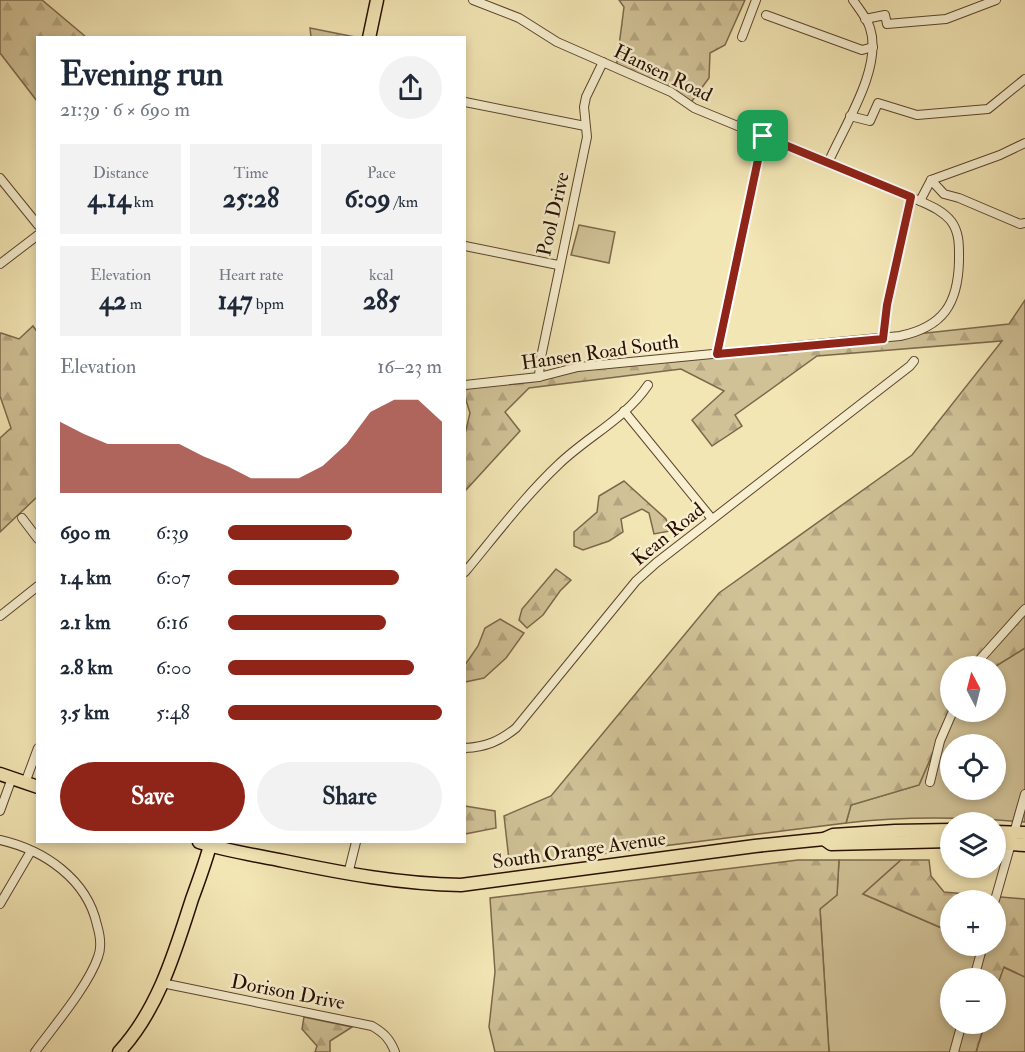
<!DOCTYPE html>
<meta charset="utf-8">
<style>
:root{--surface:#fff;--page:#f2f2f3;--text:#1f2937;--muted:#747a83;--accent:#8f2418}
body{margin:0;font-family:"IM FELL Double Pica",serif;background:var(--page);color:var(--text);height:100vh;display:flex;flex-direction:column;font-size:22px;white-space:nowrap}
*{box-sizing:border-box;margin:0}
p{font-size:20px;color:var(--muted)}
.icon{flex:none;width:33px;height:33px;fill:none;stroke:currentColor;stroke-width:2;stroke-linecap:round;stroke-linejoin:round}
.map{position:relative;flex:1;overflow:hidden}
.panel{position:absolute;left:36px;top:36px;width:430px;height:807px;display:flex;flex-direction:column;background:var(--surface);border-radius:0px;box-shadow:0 3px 9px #0003}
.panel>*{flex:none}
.needle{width:39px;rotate:353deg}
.buttons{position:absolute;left:940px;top:656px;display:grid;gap:12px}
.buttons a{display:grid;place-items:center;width:66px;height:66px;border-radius:50%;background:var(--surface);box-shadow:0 3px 9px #0003;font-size:30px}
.pin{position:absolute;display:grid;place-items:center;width:51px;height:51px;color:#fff;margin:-26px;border-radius:12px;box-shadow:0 3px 9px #0006}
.round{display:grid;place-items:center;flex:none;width:63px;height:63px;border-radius:32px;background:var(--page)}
.summary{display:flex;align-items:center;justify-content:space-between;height:102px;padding:0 24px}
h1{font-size:33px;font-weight:700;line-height:45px}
.figures{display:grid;grid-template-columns:repeat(3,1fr);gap:9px;height:102px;padding:6px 24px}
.figures div{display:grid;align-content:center;border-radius:0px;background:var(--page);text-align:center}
.figures b{font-size:26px;font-weight:700}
.figures small{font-size:16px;font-weight:400}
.figures p{font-size:16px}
.chart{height:168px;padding:12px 24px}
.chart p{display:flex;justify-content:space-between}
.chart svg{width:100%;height:108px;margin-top:6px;fill:var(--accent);opacity:.7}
.cta{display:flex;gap:12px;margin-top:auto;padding:12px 24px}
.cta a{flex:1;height:69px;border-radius:36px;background:var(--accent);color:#fff;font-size:24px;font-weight:700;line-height:69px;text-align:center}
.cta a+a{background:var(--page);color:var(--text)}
ul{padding:0 24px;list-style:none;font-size:20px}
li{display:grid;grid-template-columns:96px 72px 1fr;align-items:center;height:45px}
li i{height:15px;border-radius:8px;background:var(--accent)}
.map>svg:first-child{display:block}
.green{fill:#d0c196;stroke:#7c684b;stroke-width:1.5;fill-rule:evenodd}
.forest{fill:url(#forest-firs);stroke:#7c684b;stroke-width:1.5}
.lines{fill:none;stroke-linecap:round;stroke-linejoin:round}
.street-casing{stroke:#5b442d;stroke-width:10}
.primary-casing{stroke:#280e00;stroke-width:15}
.street{stroke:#f7efcf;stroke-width:8}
.primary{stroke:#f3e6b5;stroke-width:12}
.route-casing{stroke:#fff;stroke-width:12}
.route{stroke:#8f2418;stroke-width:8}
.labels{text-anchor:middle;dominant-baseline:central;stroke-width:5;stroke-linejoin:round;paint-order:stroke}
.street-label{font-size:20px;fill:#280e00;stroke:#f7efcf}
</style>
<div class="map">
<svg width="1025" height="1052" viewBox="0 0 1025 1052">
<defs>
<pattern id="forest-firs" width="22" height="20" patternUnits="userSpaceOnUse" patternTransform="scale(1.5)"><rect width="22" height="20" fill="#d0c196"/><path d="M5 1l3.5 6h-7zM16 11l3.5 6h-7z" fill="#b3a580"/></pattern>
</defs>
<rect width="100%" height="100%" fill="#f3e6b5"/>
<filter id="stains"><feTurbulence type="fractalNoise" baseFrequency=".00333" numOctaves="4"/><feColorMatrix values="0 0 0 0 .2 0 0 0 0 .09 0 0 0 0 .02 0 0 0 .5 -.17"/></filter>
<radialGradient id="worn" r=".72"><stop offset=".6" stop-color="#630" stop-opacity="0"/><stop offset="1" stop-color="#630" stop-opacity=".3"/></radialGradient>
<g class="green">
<path d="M579 225 615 232 609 263 571 255Z"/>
<path d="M1025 648V822C965 817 905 816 846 823L851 805 919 785 951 711H996V666ZM951 744H996V789H951Z"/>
<path d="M839 860H901L863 894 951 932V945H982L977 978H951V1023H965L957 1052H829L820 909 837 895Z"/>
<path d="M1003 967 1025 977V1052H976L985 1023H996V989Z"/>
</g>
<g class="forest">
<path d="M0 0H42L86 37 38 38 37 101 0 53Z"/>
<path d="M619 0H745L725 45 710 53 709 78 689 105 616 69 624 7Z"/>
<path d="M310 28 355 37H311Z"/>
<path d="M1025 300V648L996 666H951V711L919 785 851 805 846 823 505 866 509 860 504 816 551 796 719 593 912 455 1002 341 817 356 735 415 742 426 712 446 692 420 724 391 681 369 529 388 505 412 520 431 465 491V434L470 413 465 397V383L1009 324Z"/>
<path d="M33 326 38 333 37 497 0 532V438L11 428 0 396V335L1 333 19 339Z"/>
<path d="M624 481 666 519 670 531 654 534 649 513 642 509 621 519 623 532 609 541 583 550 574 546V532L597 512 599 496Z"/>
<path d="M556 569 571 580 560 591 543 615 527 628 519 620 522 609Z"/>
<path d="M500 619 524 633 506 658 484 678 465 682V665L478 646 485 628Z"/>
<path d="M465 806 495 811 496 828 465 834Z"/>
<path d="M798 860H839L837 895 820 909 829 1052H495L489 1027 495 972 490 898Z"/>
<path d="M901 860H929L931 876 944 892 1025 899V977L1004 967 996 989V978H977L982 945H996V900H951V932L863 894Z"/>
<path d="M304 1017 352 1027 330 1041V1052H315L317 1046 302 1029Z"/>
<path d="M965 1023H985L976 1052H957Z"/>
</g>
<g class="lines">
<g class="street-casing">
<g id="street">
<path d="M766 15 862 50 873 47"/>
<path d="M865 19 885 15 887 24 946 19 996 0"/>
<path d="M742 37 756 0"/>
<path d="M465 102 585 126"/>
<path d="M850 116 870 121 878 103 917 115 988 109 1025 79"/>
<path d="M828 163C844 126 883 68 870 28 867 18 859 9 853 0"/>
<path d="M0 178 38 225"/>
<path d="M931 180 1000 155 1025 143"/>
<path d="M920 201 931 180 944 194 959 198 1020 224 1025 223"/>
<path d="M465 246 558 265"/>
<path d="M0 264 38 235"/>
<path d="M883 339 887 305 911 197"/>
<path d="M717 354 763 136"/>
<path d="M539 377 540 362 587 137 584 107 586 97 603 62"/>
<path d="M465 385 539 377 578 367 900 336C943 327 958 304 959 261 959 247 960 233 951 221 943 211 931 206 920 201L694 108 671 92 557 42 519 18 473 0"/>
<path d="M624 411 712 519"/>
<path d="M22 518 38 539"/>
<path d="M465 572C495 536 524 497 559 464 587 437 626 418 648 385"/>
<path d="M0 616 38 586"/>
<path d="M974 666 1025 609"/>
<path d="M465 748C486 747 500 741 516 728L636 581 656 563 910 366 914 361"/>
<path d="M930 782 940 741 953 711"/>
<path d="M25 783 38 748"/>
<path d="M0 811 12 778"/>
<path d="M0 840C44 850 87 879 97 925 100 935 102 947 98 957 88 986 54 1026 35 1052"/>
<path d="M348 874 356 842"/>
<path d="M995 900 1025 794"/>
<path d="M0 904 31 851"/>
<path d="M974 978 983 945"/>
<path d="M162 983 372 1026C384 1033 390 1039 395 1052"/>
<path d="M954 1052 962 1023"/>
</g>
</g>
<g class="primary-casing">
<g id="primary">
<path d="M369 38 377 0"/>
<path d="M0 774 38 787"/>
<path d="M996 832 1025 833"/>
<path d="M824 839 831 844 951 841"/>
<path d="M199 842C226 851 255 855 284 861 342 873 400 884 461 885L755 846 824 839 833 835 895 831 951 830"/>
<path d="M996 843 1025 845"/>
<path d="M119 1052C158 1010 175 952 192 899 199 880 206 861 211 842"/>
</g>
</g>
<use href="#street" class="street"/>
<use href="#primary" class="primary"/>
</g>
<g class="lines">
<g class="route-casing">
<path id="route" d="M763 136 911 197 887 305 883 339 717 354Z"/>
</g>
<use href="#route" class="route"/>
</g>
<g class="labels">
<g class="street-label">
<text transform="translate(663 73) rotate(26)">Hansen Road</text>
<text transform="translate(553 214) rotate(-77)">Pool Drive</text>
<text transform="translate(600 352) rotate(-8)">Hansen Road South</text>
<text transform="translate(668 534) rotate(-39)">Kean Road</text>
<text transform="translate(579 850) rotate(-8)">South Orange Avenue</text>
<text transform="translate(288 992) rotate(11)">Dorison Drive</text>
</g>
</g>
<rect width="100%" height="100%" filter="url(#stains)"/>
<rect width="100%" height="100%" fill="url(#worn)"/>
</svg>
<div class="buttons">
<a><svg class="needle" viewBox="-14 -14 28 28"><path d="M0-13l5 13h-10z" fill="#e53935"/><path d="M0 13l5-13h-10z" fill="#747a83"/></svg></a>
<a><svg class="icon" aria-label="locate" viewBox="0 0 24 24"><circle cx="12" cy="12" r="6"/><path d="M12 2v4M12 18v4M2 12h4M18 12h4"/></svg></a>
<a><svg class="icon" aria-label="layers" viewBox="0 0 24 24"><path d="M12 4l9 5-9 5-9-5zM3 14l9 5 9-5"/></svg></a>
<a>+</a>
<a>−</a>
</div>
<div class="pin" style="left:763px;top:136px;background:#1e9e55"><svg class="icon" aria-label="arrive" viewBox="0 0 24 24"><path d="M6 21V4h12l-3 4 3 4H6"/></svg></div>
<section class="panel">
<div class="summary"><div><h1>Evening run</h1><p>21:39 · 6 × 690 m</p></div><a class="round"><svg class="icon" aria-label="share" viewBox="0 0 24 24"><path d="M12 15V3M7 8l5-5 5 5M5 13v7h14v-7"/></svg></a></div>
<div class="figures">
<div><p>Distance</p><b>4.14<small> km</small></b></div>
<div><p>Time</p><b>25:28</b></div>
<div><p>Pace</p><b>6:09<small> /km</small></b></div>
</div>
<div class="figures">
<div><p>Elevation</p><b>42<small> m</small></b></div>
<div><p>Heart rate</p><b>147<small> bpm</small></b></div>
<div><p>kcal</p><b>285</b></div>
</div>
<div class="chart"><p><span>Elevation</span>16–23 m</p>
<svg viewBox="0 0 160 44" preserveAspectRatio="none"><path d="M0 44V15L10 20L20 24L30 24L40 24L50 24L60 29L70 33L80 38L90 38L100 38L110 33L120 24L130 11L140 6L150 6L160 15V44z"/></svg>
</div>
<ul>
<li><b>690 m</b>6:39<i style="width:58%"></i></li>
<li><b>1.4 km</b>6:07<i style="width:80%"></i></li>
<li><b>2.1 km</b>6:16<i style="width:74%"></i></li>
<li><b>2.8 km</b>6:00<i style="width:87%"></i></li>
<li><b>3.5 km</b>5:48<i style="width:100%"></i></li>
</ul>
<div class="cta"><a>Save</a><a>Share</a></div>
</section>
</div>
